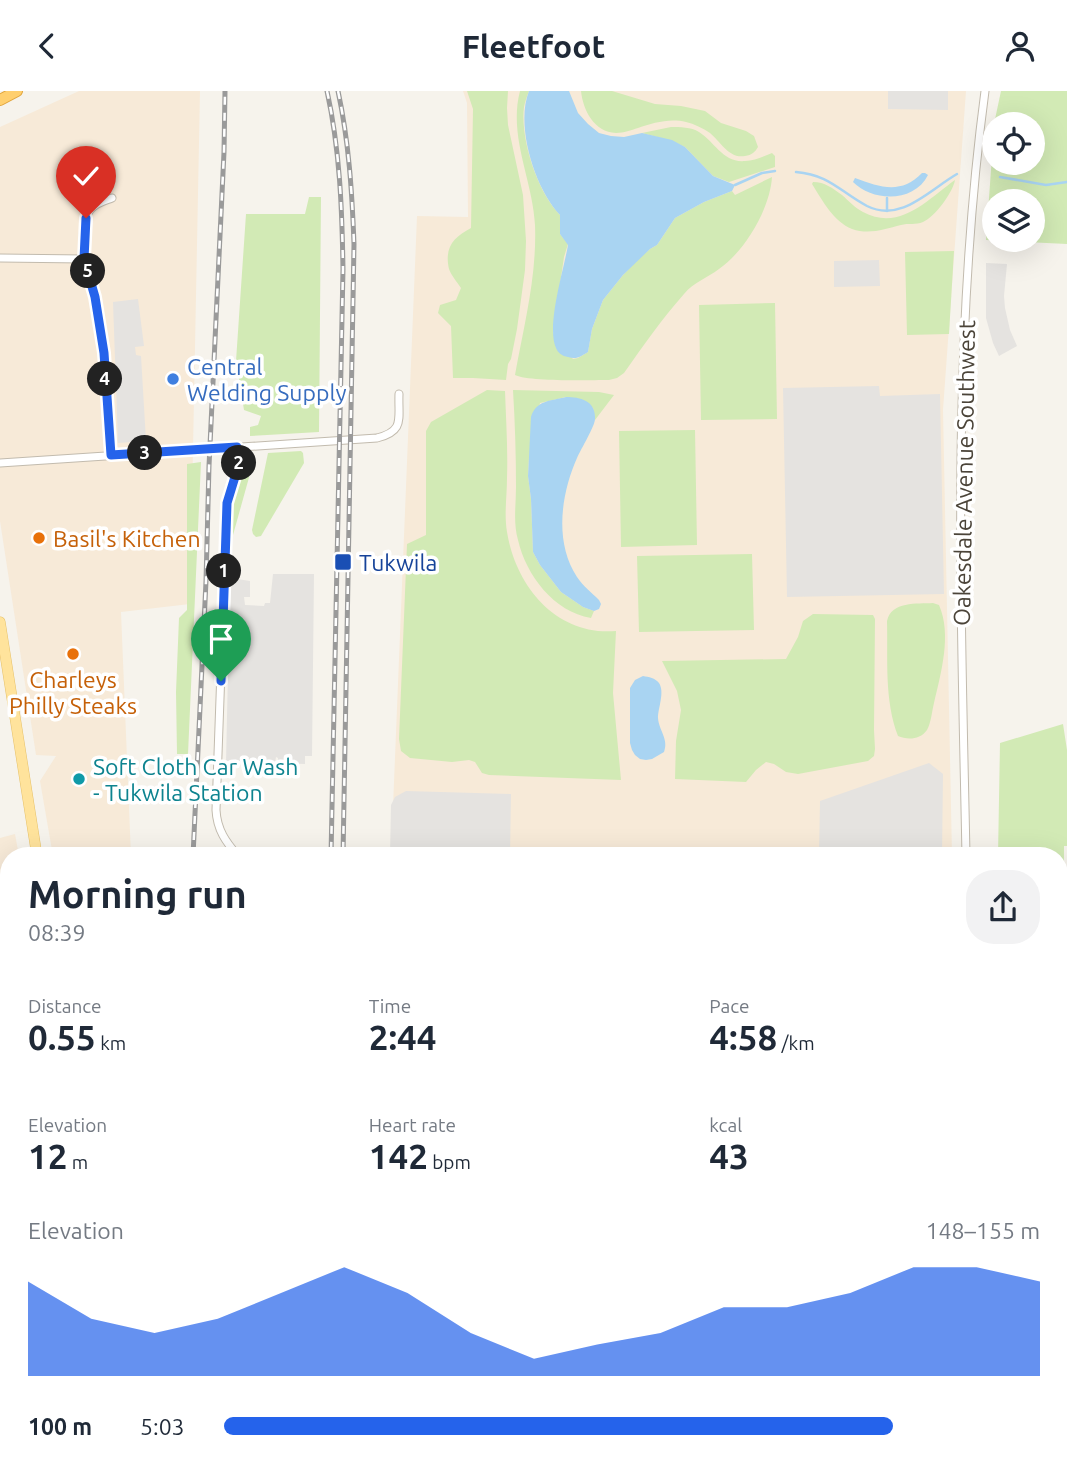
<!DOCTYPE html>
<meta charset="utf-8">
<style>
:root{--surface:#fff;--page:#f2f2f3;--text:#1f2937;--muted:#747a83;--accent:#2563eb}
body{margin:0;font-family:Ubuntu,sans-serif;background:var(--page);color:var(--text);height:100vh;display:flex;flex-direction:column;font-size:26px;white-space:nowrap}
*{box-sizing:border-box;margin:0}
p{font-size:23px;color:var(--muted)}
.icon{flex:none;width:38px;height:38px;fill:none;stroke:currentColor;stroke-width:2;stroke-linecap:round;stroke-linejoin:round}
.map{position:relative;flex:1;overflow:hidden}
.sheet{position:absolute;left:0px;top:756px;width:1068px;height:621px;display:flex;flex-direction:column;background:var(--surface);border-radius:28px 28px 0 0;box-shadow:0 7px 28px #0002}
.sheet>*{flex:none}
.fabs{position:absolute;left:982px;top:21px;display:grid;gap:14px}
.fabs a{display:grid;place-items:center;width:63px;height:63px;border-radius:50%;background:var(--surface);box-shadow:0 7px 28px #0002;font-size:35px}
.pin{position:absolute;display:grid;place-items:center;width:60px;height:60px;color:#fff;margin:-72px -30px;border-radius:50% 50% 50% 0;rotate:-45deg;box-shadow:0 0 7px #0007}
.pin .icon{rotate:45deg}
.km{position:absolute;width:35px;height:35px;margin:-18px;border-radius:50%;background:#222;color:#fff;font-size:19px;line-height:35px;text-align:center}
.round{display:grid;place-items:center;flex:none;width:74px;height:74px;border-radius:28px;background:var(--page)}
.summary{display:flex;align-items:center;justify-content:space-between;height:119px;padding:0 28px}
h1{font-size:38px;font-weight:700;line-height:52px}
.figures{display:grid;grid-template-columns:repeat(3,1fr);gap:10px;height:119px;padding:7px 28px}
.figures div{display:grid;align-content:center}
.figures b{font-size:35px;font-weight:700}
.figures small{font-size:19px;font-weight:400}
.figures p{font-size:19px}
.chart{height:196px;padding:14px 28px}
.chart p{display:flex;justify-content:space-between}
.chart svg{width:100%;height:126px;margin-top:7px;fill:var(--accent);opacity:.7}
ul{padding:0 28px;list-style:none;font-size:23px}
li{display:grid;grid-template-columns:112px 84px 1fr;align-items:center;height:52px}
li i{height:18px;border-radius:9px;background:var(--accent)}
header{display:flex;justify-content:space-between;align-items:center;height:91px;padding:0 28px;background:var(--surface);font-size:32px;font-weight:700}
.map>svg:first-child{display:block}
.commercial{fill:#f7ead8}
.green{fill:#d2eab5;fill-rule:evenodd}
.parking{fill:#e5e3e0}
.water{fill:#a9d4f2}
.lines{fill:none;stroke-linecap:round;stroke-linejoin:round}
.stream{stroke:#a9d4f2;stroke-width:2.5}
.minor-casing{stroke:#c2bbae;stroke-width:9}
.major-casing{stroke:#e6c16a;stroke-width:11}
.highway-casing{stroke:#e0a43c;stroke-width:12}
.minor{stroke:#fff;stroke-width:7}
.major{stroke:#ffe39c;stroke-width:10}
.highway{stroke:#ffcf6e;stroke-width:10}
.rail-casing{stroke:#9a9a9a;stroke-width:5}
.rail{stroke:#fff;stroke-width:2.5;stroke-dasharray:8;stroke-linecap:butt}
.route-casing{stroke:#fff;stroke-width:14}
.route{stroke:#2563eb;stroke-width:9}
.shop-dot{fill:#3f7fe0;stroke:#fff;stroke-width:2.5}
.food-dot{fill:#e8710a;stroke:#fff;stroke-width:2.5}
.transit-dot{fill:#1a4fb4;stroke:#fff;stroke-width:2.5}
.culture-dot{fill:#0f9aa8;stroke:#fff;stroke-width:2.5}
.labels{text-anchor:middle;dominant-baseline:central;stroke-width:7;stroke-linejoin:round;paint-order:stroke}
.shop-label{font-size:23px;fill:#366cbe;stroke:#fff;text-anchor:start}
.street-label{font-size:23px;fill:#4b4439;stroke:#fff}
.food-label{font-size:23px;fill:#c56008;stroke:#fff;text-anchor:start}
.transit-label{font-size:23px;fill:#164399;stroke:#fff;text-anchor:start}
.culture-label{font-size:23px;fill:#0d838f;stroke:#fff;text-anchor:start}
</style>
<header><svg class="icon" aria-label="back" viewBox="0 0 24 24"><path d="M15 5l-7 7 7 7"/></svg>Fleetfoot<svg class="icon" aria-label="person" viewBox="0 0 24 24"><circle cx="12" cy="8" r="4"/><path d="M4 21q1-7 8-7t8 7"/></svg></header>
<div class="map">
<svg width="1067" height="1377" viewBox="0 0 1067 1377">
<rect width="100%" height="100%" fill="#f6f3ec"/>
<g class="commercial">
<path d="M79 0H200L190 513 121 521 131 765H53L40 690 56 665 36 664 0 430V36Z"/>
<path d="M463 0H966L943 319 952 765H391L417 125 468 126 467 12Z"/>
<path d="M15 743 19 765H9V877L0 879V747Z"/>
<path d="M0 1077 9 1086V1187L0 1197Z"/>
<path d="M9 1307V1368L98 1369 97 1377H0V1317Z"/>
<path d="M119 1369H164V1377H118Z"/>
</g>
<g class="green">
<path d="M467 0H508L507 17 508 34 523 104 526 150 525 179 517 238 511 268 508 273 506 289 473 287H453L451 235 438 222 440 214 456 209 461 197C457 191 451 184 449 178 444 156 454 146 471 137L473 18Z"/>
<path d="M520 0H529C527 5 525 11 524 16 520 49 538 102 560 124V143L568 153 564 166 553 242 573 268 578 267 588 261 592 238 603 209 623 184 636 170 650 158 657 154 675 127 704 111 732 100 735 104 772 86C770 118 745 160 719 178 707 187 694 191 684 203 662 228 643 255 624 282L617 287 609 289C589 289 530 291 515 284 524 234 537 185 535 134 533 90 508 45 520 0Z"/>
<path d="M581 0H612L655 13 681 15 705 20 721 32 746 40 754 45 758 56C755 61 752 64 745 65 729 68 721 51 710 42 703 37 694 33 686 31 669 27 653 32 638 37 631 39 624 42 616 42 594 41 583 19 581 0Z"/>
<path d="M1001 0H1067V153L986 149 994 37V72H1032V33H994ZM994 110H1032V149H994Z"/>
<path d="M671 36C680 36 691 36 699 41 715 51 723 72 745 70 755 70 764 65 772 62L775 65V76L729 91 713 85 685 56 672 50 642 42Z"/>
<path d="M955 89C953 101 935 126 923 131 916 134 908 132 901 134 885 138 869 144 852 138 834 131 822 109 812 93L813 91C825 91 832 97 842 104 849 110 855 117 863 121 900 141 928 108 955 89Z"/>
<path d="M309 106H321L319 341 250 345V336L258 334 261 325 244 319 236 270 246 123H305Z"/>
<path d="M954 160 949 243 907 244 905 161Z"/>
<path d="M775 212 777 328 701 329 699 214Z"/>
<path d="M487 299 505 300C506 329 508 358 507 387 507 405 504 423 507 441 516 496 557 545 616 540L613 602 621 689 489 684 482 682 475 671 469 669 452 671 410 667 401 660 399 648 407 453 426 444V340L431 331Z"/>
<path d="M513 299 599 301 614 304 595 329 593 317 566 306 540 312 529 366 528 385 531 408 533 461 540 474 561 501 583 516 594 520 591 527C554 521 526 484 518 449 513 431 516 414 516 396 516 364 515 332 513 299Z"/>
<path d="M695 339 697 454 621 456 619 340Z"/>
<path d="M301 360 303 362 304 372 261 445 256 446 253 443 252 439 268 362Z"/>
<path d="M255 365 233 444V441H231L234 402 245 366Z"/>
<path d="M201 371 188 663H177L176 601 179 527 187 519V373Z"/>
<path d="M752 463 754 539 639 541 637 465Z"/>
<path d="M933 512 939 514C952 544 941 582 934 612 932 620 931 632 927 639 920 649 907 649 898 645 884 609 888 567 887 530 891 510 917 513 933 512Z"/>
<path d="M813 523 873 524 875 528 874 639 875 658 874 665 868 670 798 683 786 681 774 673 766 671 756 679 746 691 675 688 676 650 681 619 677 600 662 570 786 568 798 546 803 530Z"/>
<path d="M1063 633 1067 659V755H1064L1063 1003H1059V765H998L1000 652Z"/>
<path d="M1059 1034H1067V1377H994V1369L1059 1368Z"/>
<rect x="216" y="1369" width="95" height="8"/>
<path d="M960 1369V1377H340L339 1369Z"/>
</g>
<g class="parking">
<path d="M888 0H948V19L888 18Z"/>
<path d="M879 169 880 195 834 196V170Z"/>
<path d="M986 172 1007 173 1004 205 1005 217 1010 239 1017 255 999 265 993 252 986 227Z"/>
<path d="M138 208 144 255 135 256 136 264 141 265 146 350 118 352 113 211Z"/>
<path d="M879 295 880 305 940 303 944 503 787 506 783 297Z"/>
<path d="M273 483H314L312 665H305V673L278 672V667L276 666 275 672 249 671V666H247V671H226L230 490H236L237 488 250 490V506H244L245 514 264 515 265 512H270Z"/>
<path d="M929 672 943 683 942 765H819L820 710Z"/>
<path d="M406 700 511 703 510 765H390L391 714 395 706Z"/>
</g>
<g class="water">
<path d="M529 0H569L578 22 588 33 599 42 611 45 624 46 642 42 672 49 685 56 713 85 735 94 732 100 704 111 675 127 657 154 650 158 623 184 603 209 592 238 588 261C581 265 577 269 568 266 562 265 558 262 556 257 546 235 564 178 568 154L560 143V124C535 98 515 35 529 0Z"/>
<path d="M922 82H925L928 84C914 112 873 111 853 91L855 87C881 97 902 103 922 82Z"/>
<path d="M566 306C581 306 596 310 595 328 595 335 581 358 577 367 561 403 554 451 577 486 583 495 592 502 599 509L601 513 599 518 594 520 583 516 561 501 540 474 533 461 531 408 528 385 531 326C536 309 551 310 566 306Z"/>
<path d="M643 585C649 586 655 587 659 592 665 601 658 617 658 627 659 640 669 648 664 661L652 668 646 669 640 668 635 664 632 659 630 652V597L635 589Z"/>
<path d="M0 999 9 1007V1047L0 1039Z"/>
<path d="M9 1230V1287L0 1299V1241Z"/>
</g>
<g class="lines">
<g class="stream">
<path d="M796 81C830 84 839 100 867 115 901 132 929 99 957 83"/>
<path d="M1000 86 1046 94 1067 91"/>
<path d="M735 94 762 82 775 80"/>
<path d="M887 120V107"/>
</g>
<g class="minor-casing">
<g id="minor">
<path d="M0 167 84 168"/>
<path d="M237 356 238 375 227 412 216 719C217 739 226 751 238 765"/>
<path d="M111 364C108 330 108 296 104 262 102 243 99 223 94 204 89 179 77 151 87 125 90 114 102 111 112 107"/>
<path d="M0 372 377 347C405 340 398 328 399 303"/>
<path d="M966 765C961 510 951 254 985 0"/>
<path d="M1059 1023H1067"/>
<path d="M976 1368V1377"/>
</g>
</g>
<g class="major-casing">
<g id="major">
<path d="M0 531 37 765"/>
<path d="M0 892 9 890"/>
<path d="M109 1377V1368"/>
</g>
</g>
<g class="highway-casing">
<path id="highway" d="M0 9 17 0"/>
</g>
<use href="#minor" class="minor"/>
<use href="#major" class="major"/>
<use href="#highway" class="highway"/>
<g class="rail-casing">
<g id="rail">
<path d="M327 0C340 59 342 118 343 178L331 765"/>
<path d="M338 0C349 51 352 101 354 153L343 765"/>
<path d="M193 765 206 490 209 375 224 61 225 0"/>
<path d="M210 1368 211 1377"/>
<path d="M331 1377V1368"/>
</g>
</g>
<use href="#rail" class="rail"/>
</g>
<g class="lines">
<g class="route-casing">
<path id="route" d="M86 127 84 168 95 206 104 262 111 364 237 356 238 376 227 412 221 590"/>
</g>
<use href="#route" class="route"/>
</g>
<circle class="shop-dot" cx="173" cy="288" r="7"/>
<g class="food-dot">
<circle cx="39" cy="447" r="7"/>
<circle cx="73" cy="563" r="7"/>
</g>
<rect class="transit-dot" x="334" y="462" width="18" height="18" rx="3.5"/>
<circle class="culture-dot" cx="79" cy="688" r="7"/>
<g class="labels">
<g class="shop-label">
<text x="187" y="275">Central<tspan x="187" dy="26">Welding Supply</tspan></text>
</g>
<g class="street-label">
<text transform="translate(964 382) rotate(-89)">Oakesdale Avenue Southwest</text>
</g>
<g class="food-label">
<text x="53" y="447">Basil's Kitchen</text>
<text x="73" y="588" text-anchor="middle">Charleys<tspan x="73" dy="26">Philly Steaks</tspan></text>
</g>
<g class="transit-label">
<text x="359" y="471">Tukwila</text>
</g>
<g class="culture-label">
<text x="93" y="675">Soft Cloth Car Wash<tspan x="93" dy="26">- Tukwila Station</tspan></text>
</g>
</g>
</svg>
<div class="fabs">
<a><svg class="icon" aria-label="locate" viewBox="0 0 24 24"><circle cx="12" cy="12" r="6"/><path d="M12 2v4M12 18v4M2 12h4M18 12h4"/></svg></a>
<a><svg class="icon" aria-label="layers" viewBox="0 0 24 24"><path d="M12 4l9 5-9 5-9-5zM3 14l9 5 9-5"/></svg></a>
</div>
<div class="pin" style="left:221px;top:590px;background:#1e9e55"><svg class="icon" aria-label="arrive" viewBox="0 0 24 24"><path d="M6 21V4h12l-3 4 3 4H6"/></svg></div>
<div class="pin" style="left:86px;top:127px;background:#d93025"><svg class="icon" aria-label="check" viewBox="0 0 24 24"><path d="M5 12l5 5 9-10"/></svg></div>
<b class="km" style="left:224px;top:480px">1</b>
<b class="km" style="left:239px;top:372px">2</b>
<b class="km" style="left:145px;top:362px">3</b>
<b class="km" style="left:105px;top:288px">4</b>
<b class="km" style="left:88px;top:180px">5</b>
<section class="sheet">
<div class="summary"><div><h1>Morning run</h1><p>08:39</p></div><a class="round"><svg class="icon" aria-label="share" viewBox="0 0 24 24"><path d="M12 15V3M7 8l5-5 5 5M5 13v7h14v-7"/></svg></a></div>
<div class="figures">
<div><p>Distance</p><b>0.55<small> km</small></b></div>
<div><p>Time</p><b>2:44</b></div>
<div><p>Pace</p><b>4:58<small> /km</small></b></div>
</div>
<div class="figures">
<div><p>Elevation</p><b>12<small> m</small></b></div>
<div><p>Heart rate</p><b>142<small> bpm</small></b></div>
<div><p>kcal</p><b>43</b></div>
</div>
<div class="chart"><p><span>Elevation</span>148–155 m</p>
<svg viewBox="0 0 160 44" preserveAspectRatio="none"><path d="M0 44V11L10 24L20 29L30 24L40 15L50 6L60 15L70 29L80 38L90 33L100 29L110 20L120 20L130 15L140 6L150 6L160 11V44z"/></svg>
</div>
<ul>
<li><b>100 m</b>5:03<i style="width:82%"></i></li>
</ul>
</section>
</div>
